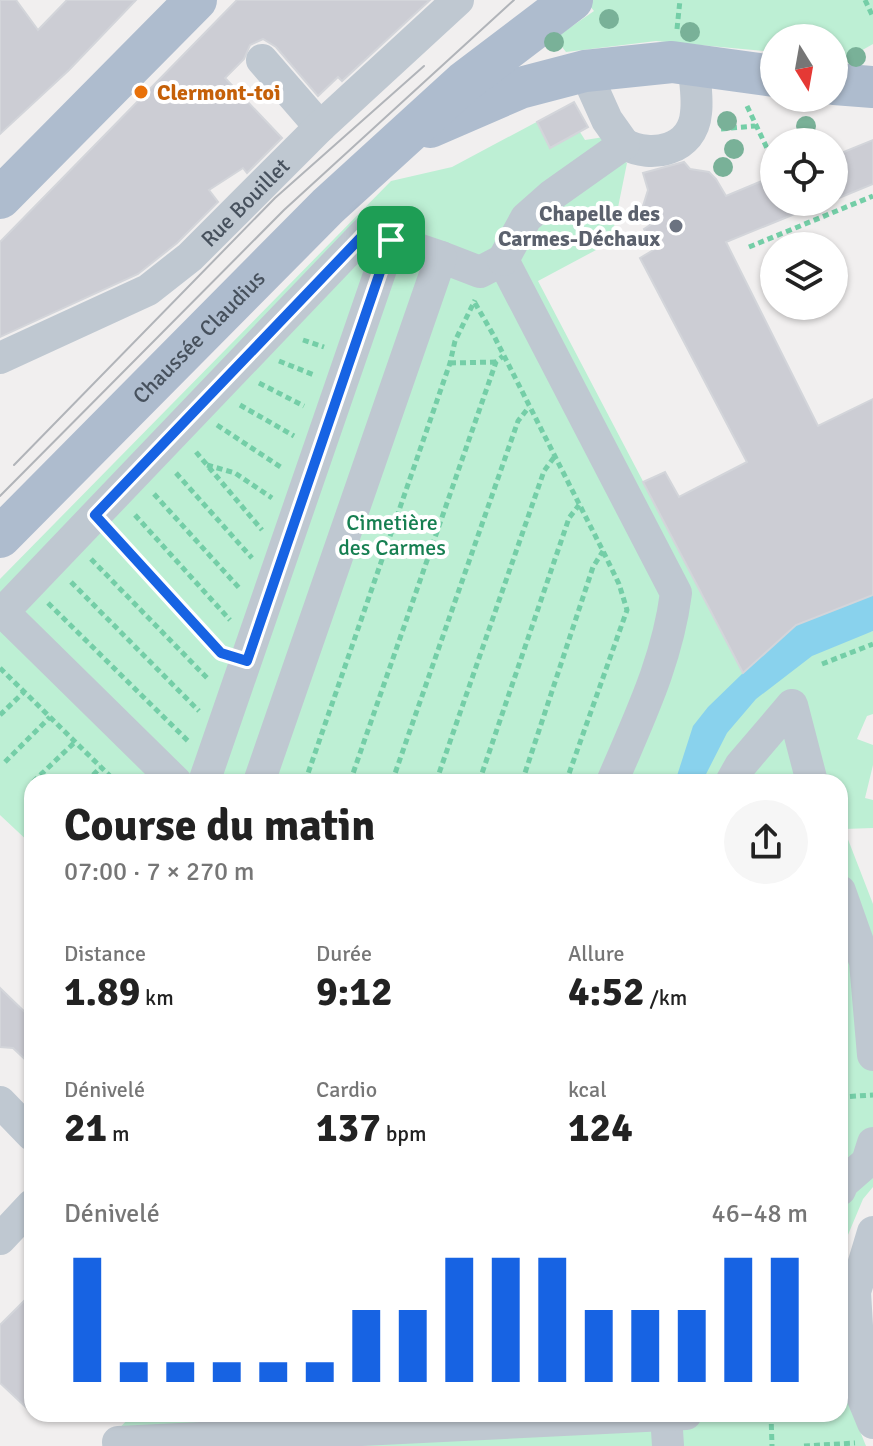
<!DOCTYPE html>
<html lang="fr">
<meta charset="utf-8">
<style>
:root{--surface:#fff;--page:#f6f6f6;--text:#222;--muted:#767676;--accent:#1763e3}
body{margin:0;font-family:Signika,sans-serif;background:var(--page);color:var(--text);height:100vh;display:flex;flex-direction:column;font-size:30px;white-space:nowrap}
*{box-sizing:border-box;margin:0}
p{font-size:26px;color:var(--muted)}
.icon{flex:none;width:44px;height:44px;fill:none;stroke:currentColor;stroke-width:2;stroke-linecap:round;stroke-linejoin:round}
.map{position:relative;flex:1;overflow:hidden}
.panel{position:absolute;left:24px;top:774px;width:824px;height:648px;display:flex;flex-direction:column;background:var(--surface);border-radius:24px;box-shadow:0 2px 6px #0004}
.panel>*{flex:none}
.needle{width:52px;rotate:169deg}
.buttons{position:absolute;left:760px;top:24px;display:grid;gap:16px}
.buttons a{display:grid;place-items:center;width:88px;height:88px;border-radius:50%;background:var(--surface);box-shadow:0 2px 6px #0004;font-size:40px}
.pin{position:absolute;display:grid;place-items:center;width:68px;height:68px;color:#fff;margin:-34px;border-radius:16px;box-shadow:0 4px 12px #0006}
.round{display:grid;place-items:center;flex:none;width:84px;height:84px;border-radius:42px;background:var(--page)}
.overview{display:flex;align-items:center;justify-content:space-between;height:136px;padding:0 40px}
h1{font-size:44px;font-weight:700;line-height:60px}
.stats{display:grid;grid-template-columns:repeat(3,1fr);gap:12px;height:136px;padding:8px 40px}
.stats div{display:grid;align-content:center}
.stats b{font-size:40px;font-weight:700}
.stats small{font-size:22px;font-weight:400}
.stats p{font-size:22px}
.chart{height:224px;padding:16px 40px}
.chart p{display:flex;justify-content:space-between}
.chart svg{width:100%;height:144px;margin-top:8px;stroke:var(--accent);stroke-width:6}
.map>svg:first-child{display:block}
.green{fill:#bdefd4}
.water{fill:#89d2ed}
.building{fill:#cccdd4;stroke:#d3d5da;stroke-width:2}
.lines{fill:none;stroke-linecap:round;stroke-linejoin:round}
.path{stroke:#74cea7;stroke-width:5;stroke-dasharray:6 4;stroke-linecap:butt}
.minor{stroke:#bfc8d1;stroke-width:32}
.major{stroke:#aebcce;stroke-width:42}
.tram{stroke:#b1b4b9;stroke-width:2}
.tree{fill:#79b198}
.route-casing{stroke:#fff;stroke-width:16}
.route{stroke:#1763e3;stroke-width:10}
.food-dot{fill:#e8710a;stroke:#fff;stroke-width:3}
.worship-dot{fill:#6b7280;stroke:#fff;stroke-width:3}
.labels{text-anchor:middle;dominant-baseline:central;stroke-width:8;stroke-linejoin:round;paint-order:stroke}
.food-label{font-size:22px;font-weight:bold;fill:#c56008;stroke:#fff;text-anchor:start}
.street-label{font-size:22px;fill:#47515d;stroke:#fff}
.worship-label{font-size:22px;font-weight:bold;fill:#5b616d;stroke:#fff;text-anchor:end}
.park-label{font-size:22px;fill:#167f51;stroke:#fff}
</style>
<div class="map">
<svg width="873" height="1446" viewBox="0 0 873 1446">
<rect width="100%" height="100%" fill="#f1efef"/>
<g class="green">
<path d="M585 0H873V44L843 61 834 60V38H774V52L656 41 566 52 555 38 594 11Z"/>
<path d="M574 102 588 127 580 132 585 140 604 137 612 152 627 163 611 242 538 281 743 672 873 631V714L867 716 857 739 873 745V765L865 798 873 800V828L844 829 873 904V1187L863 1199 840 1254V782H32V845L0 815V579L391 181 452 167Z"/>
<path d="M840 1382 866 1446H102L133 1414H840Z"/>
</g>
<path class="water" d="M873 595V631L812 656 756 699 727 733 702 782H675L693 726 708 707 743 673 796 625Z"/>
<g class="building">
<path d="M0 0H16L38 30 67 0H136L69 70 0 134Z"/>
<path d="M237 0H430L342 81 338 77 318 96 276 47 263 39 250 45 244 59 225 78 282 138 247 173 243 168 209 190 218 202 177 243 138 274 0 337V242Z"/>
<path d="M574 102 588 127 550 148 537 122Z"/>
<path d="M873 140V184L834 200V156Z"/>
<path d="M684 162 690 169 709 172 716 179 726 196 774 176V202H824L726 242 818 426 873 399V595L796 625 743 673 643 482 665 472 679 497 747 462 640 258 655 249 644 229 650 225 643 206 648 190 643 173Z"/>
<path d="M0 988 32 1019V1066L13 1048 0 1047Z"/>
<path d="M32 1293V1413L0 1383V1325Z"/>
</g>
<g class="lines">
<g class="path">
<path d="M865 0 873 17"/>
<path d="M677 29 680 0"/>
<path d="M747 106 774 163"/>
<path d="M721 129 755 126"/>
<path d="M749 247 873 196"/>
<path d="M475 303 494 336 603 551 619 584 627 610 566 782"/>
<path d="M303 340 324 347"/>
<path d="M279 361 314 375"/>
<path d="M450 363 496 362"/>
<path d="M259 383 304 406"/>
<path d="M240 405 294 436"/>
<path d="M217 425 282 468"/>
<path d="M196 452 262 530"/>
<path d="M207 465 235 473 272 498"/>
<path d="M176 473 252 558"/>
<path d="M154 494 241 590"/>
<path d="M135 515 230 620"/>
<path d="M113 535 219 652"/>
<path d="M91 559 209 680"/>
<path d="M71 582 199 711"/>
<path d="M48 603 189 742"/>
<path d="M822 664 873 644"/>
<path d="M0 668 116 782"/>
<path d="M0 715 24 692"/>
<path d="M5 762 50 717"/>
<path d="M33 782 75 742"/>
<path d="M86 782 101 767"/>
<path d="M305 782 450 363 455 341 475 300"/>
<path d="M350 782 496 362 503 356"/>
<path d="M392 782 518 421 529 407"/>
<path d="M436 782 544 471 555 456"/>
<path d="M479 782 569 518 579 505"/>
<path d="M522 782 593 567 603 551"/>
<path d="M840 1097 873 1095"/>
<path d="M771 1414 772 1446"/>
<path d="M804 1446 855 1443"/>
</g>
<g class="minor">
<path d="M262 60 320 127"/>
<path d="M624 144C652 159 693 150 696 113 698 97 695 80 693 63"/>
<path d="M441 257 480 272 503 260 676 593C667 662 639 718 612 782"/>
<path d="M503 260 526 218 552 195 624 144 607 120 585 71"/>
<path id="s1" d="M0 358 148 290 190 257 320 127 458 0"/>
<path d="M176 782 3 612 366 232 391 240"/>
<path d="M204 782 391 240 441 257 259 782"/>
<path d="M731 782 740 766 792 705 812 782"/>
<path d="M840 891 865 962 873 1055"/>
<path d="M0 1102 32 1135"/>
<path d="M840 1190 843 1183 867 1162 873 1143"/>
<path d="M873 1232 855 1292 861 1394 873 1423"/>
<path d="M0 1239 32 1205"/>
<path d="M666 1414 668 1446"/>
<path d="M118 1442 686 1414"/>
</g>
<g class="major">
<path d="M834 84 873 87"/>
<path d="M430 127 520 88 585 71 672 62 774 76"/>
<path d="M0 198 196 0"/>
<path id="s2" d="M0 537 328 206 464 82 572 0"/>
</g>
<g class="tram">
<path d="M14 465 275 198 424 66"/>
<path d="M0 496 284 210 514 0"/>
</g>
</g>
<g class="tree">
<circle cx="609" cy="19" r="10"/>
<circle cx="690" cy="32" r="10"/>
<circle cx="554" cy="42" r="10"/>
<circle cx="856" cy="57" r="10"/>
<circle cx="727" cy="121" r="10"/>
<circle cx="806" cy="126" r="10"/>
<circle cx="734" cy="149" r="10"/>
<circle cx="723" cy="167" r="10"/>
</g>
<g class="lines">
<g class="route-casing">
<path id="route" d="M366 232 391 240 247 661 221 653 95 515Z"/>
</g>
<use href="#route" class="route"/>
</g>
<circle class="food-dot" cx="141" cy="92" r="8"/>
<circle class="worship-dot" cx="676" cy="226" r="8"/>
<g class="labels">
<g class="food-label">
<text x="157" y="92">Clermont-toi</text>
</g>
<g class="street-label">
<text stroke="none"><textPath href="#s1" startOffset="294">Rue Bouillet</textPath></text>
<text stroke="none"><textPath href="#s2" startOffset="282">Chaussée Claudius</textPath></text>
</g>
<g class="worship-label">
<text x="660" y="213">Chapelle des<tspan x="660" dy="25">Carmes-Déchaux</tspan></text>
</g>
<g class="park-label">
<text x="392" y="522">Cimetière<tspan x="392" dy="25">des Carmes</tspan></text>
</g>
</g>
</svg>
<div class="buttons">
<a><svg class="needle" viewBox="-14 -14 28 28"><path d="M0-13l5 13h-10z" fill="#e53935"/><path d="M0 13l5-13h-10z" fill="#767676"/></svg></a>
<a><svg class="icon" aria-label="locate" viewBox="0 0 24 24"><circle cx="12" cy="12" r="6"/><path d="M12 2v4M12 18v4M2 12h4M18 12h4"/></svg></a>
<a><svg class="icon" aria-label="layers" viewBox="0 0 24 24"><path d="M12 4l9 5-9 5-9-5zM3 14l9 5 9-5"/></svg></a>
</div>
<div class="pin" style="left:391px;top:240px;background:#1e9e55"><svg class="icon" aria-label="arrive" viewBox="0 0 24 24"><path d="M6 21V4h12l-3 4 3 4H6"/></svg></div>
<section class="panel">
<div class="overview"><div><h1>Course du matin</h1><p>07:00 · 7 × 270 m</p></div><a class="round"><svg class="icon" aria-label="share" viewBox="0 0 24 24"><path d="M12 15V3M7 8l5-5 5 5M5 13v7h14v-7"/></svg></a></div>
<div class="stats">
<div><p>Distance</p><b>1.89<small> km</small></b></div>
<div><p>Durée</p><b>9:12</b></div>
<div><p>Allure</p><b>4:52<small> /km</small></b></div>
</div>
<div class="stats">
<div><p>Dénivelé</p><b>21<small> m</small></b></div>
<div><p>Cardio</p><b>137<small> bpm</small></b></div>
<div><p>kcal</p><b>124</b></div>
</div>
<div class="chart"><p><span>Dénivelé</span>46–48 m</p>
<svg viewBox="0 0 160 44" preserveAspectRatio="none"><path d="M5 44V6M15 44V38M25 44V38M35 44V38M45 44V38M55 44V38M65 44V22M75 44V22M85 44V6M95 44V6M105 44V6M115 44V22M125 44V22M135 44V22M145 44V6M155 44V6"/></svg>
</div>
</section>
</div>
